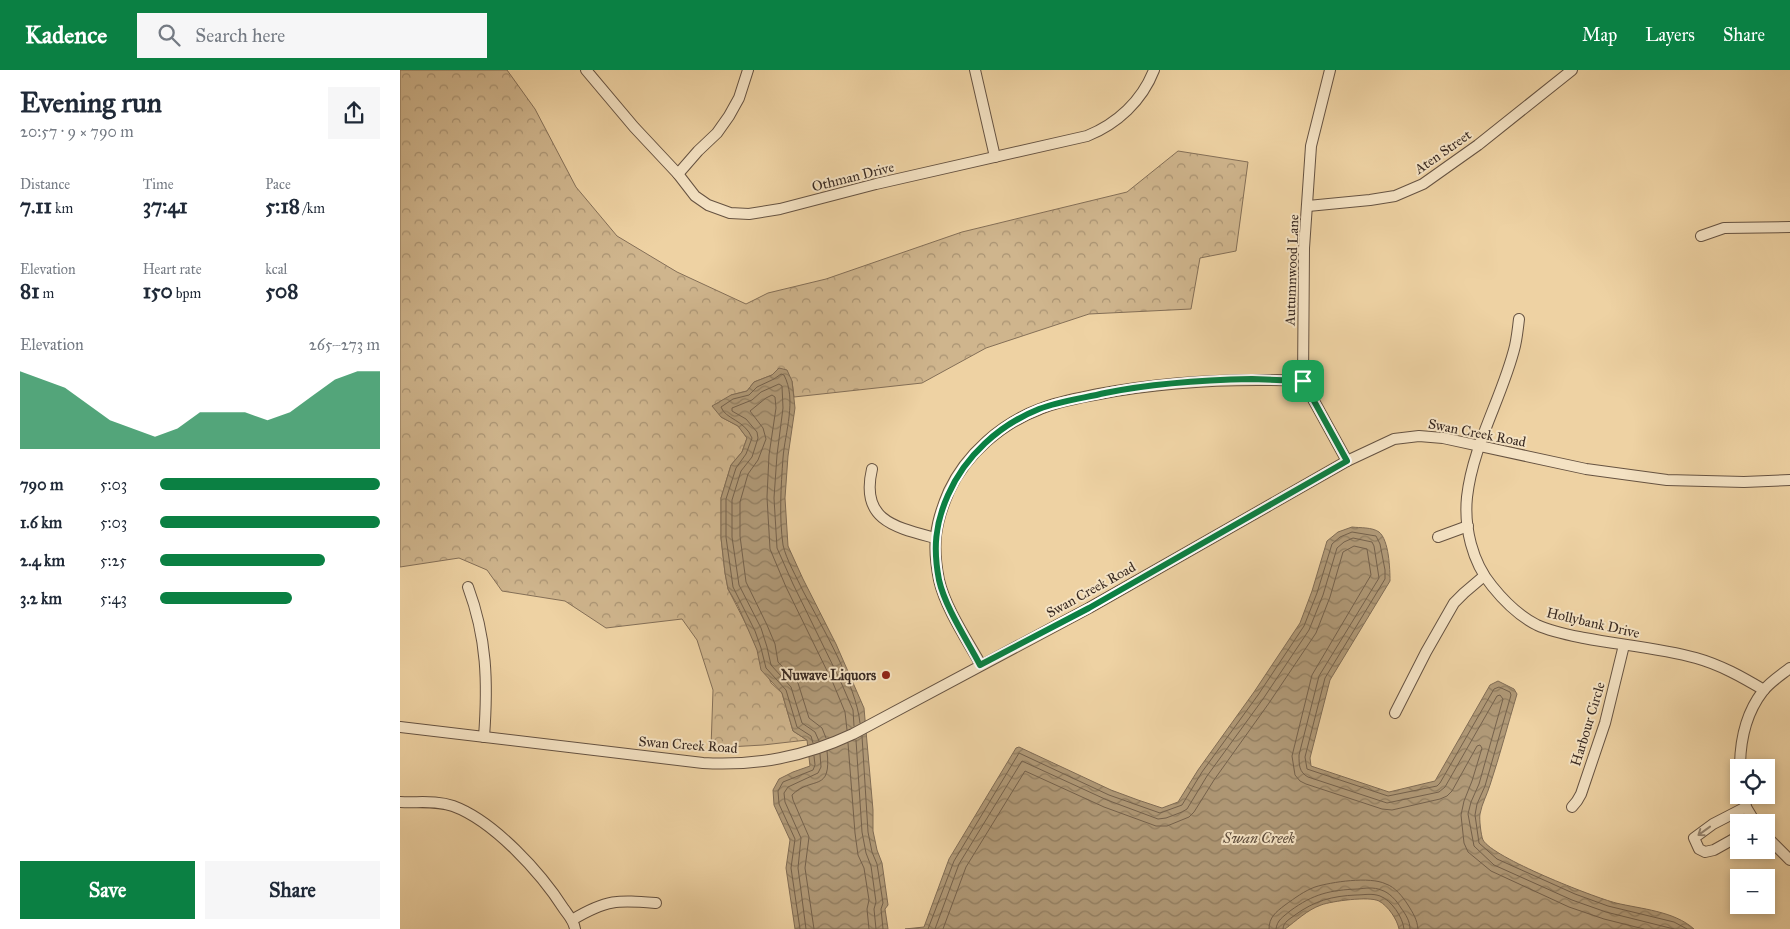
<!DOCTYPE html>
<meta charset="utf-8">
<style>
:root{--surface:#fff;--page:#f6f6f7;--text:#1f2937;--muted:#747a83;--accent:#0b8043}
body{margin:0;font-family:"IM FELL Great Primer",serif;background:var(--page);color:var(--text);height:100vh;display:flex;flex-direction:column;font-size:19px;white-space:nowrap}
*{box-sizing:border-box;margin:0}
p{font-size:16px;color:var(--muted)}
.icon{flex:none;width:28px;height:28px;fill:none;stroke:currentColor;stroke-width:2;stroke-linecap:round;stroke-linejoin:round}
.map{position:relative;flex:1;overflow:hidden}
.panel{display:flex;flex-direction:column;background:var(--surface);width:400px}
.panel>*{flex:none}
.fabs{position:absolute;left:1330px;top:689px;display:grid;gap:10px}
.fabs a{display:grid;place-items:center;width:45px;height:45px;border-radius:0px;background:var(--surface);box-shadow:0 2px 8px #0003;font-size:25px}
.pin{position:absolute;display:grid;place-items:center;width:42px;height:42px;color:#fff;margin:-21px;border-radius:10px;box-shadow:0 2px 8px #0006}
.round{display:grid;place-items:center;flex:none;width:52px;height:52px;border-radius:0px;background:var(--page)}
.overview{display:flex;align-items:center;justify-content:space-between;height:85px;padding:0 20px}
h1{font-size:28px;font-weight:700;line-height:38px}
.figures{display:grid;grid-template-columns:repeat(3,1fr);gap:8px;height:85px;padding:5px 20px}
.figures div{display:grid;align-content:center}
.figures b{font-size:21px;font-weight:700}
.figures small{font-size:14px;font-weight:400}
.figures p{font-size:14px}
.chart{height:140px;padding:10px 20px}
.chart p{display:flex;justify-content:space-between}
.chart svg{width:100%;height:90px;margin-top:5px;fill:var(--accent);opacity:.7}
.action{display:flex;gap:10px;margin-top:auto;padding:10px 20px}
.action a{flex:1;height:58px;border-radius:0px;background:var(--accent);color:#fff;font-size:20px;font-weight:700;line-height:58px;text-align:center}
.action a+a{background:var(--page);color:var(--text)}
ul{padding:0 20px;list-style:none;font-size:16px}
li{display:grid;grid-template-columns:80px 60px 1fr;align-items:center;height:38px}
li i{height:12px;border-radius:6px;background:var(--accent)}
header{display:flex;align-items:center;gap:30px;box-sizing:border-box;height:70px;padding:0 25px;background:var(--accent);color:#fff}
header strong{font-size:24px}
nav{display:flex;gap:28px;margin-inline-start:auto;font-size:18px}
.search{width:350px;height:45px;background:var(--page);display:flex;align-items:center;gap:12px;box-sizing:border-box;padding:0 18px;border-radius:0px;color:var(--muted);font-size:19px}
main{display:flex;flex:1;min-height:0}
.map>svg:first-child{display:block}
.forest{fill:url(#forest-crowns);stroke:#846f57}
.water{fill:url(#water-waves);stroke:#806c55}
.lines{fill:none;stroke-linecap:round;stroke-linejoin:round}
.shore{stroke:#74614c;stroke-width:1}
.minor-casing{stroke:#665342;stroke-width:12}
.minor{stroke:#f4e2c3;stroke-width:10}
.oneway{stroke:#968672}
.route-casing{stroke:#fff;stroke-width:10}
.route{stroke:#0b8043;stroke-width:6}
.poi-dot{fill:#8f2418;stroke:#f4e2c3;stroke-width:2}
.labels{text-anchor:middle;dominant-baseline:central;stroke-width:4;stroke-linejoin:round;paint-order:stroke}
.street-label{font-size:14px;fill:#382921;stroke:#f4e2c3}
.poi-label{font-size:14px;font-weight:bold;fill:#382921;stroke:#f4e2c3;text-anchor:end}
.water-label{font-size:15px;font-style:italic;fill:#5c4b3b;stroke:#f4e2c3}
</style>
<header>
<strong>Kadence</strong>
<div class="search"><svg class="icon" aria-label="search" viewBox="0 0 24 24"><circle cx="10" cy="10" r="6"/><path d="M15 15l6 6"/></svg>Search here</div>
<nav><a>Map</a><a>Layers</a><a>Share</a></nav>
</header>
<main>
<section class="panel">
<div class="overview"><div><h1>Evening run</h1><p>20:57 · 9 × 790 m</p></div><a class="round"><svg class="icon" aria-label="share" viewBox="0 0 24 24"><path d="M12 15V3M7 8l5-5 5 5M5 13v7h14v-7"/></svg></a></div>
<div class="figures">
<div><p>Distance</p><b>7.11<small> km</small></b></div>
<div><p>Time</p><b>37:41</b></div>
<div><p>Pace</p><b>5:18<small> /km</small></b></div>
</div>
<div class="figures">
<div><p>Elevation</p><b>81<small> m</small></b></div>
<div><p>Heart rate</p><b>150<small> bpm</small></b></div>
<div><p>kcal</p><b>508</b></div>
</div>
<div class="chart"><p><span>Elevation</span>265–273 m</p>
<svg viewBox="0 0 160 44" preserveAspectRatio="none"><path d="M0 44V6L10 10L20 14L30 22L40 30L50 34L60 38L70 34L80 26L90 26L100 26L110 30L120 26L130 18L140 10L150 6L160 6V44z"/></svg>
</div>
<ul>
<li><b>790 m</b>5:03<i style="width:100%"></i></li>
<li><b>1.6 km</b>5:03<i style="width:100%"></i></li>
<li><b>2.4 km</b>5:25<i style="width:75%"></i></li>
<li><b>3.2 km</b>5:43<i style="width:60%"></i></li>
</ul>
<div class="action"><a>Save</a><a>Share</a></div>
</section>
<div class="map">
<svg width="1390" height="859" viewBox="0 0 1390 859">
<defs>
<pattern id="forest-crowns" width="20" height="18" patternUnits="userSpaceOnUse" patternTransform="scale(1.25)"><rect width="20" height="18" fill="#cfb58d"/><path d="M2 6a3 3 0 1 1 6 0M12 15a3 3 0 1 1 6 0" fill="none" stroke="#a99373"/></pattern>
<pattern id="water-waves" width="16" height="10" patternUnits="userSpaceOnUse" patternTransform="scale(1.25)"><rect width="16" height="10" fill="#b09977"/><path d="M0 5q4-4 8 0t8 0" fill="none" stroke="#907d61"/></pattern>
</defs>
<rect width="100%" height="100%" fill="#eed2a3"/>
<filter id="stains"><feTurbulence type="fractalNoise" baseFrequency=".004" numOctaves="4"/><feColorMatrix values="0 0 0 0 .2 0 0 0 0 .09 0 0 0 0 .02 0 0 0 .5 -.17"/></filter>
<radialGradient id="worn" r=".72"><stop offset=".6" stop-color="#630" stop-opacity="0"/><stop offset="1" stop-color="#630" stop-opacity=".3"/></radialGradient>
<path class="forest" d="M0 0H107L135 39 176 117 217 166 277 202 346 234 368 223 426 209 562 162 727 122 778 81 848 92 836 181 800 188 791 239 689 244 586 278 522 313 394 327 392 311 379 298 372 305 354 312 347 321 331 325 321 347 338 356 347 368 342 382 331 395 321 428V468L325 503 328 519 350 562 371 613 382 623 393 661 407 670 363 675 311 678 313 620 297 570 282 549 206 558 165 531 102 521 87 500 59 488 0 497Z"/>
<g class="water">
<path d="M379 298 387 300 392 311 395 338 388 386 385 428 388 476 403 509 436 574 464 638 473 740V761L477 780 482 793 488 835 485 839 488 859H395L386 798 390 770 374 735 373 720 379 709 393 702 410 696 407 670 393 661 382 623 361 600 357 580 338 536 328 519 325 503 321 468V428L331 395 342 382 347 368 338 356 321 347 312 336 331 325 347 321 354 312 372 305Z"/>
<path d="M952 457C960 458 972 457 979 462 989 470 990 499 990 511L930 610 910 688 911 696 989 722 1035 711 1090 615 1098 611 1114 619 1117 624C1108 654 1100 685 1090 715 1087 725 1082 733 1080 744 1079 748 1081 766 1083 770 1093 788 1193 827 1216 833 1241 839 1274 841 1294 859H999C997 849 988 836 979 831 969 826 932 831 921 835 907 840 896 851 885 859H505L524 857 549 789 616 678 619 677 711 720 738 730 762 738 778 732 798 700 854 622 900 553 912 521 927 471 938 462Z"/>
</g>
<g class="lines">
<g class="shore">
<path d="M462 666 468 762 472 782 477 794 483 833 481 839 483 859"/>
<path d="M426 668 422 658 409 648 398 613 378 592 375 574 367 555 346 512 340 466V432L348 404 358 390 366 369 363 358 350 341 366 328 372 325 375 327 376 338 369 385 367 427 370 479 386 517 433 613 445 642 447 660"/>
<path d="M456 670 462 762 466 783 471 796 476 832 474 839 476 859"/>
<path d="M419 671 415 662 402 653 391 617 371 595 367 577 361 558 339 515 332 467V430L341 401 352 387 358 368 357 362 346 349 332 341V338L352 330 361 322 379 314 382 316 383 338 377 385 374 428 377 478 393 514 440 610 453 640 454 656"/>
<path d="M413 673 411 666 397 657 386 620 366 598 361 578 355 561 333 517 326 467V429L336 398 346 384 352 368C345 350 325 349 321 337L333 329 349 325 357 317 374 309 381 304 384 305C397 330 385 362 383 388 381 416 379 447 383 475 386 489 397 508 403 521 422 557 456 614 460 653"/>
<path d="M448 673 455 763 458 785 464 798 469 830 467 839 469 859"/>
<path d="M400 859 391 798 395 769 379 734 378 721 383 712 413 700 415 695 414 686"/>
<path d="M406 859 398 798 401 768 385 732 384 723 388 717 418 703 421 697 420 684"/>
<path d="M414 859 405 798 409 767 393 730 392 725C412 705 432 724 427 681"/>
<path d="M528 859 554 791 619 683 709 725 760 743 782 735 802 702 858 625 904 556 917 523 932 474 940 467 952 462 976 466 980 474 985 500V509L925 608 905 687 907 699 988 726 1037 716 1040 713 1094 619 1099 617 1110 622 1111 625 1085 716 1077 734 1075 745 1079 773 1097 789 1175 824 1208 836 1274 852 1287 859"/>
<path d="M535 859 559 794 622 691 707 730 758 749 766 748 782 742 787 739 807 706 863 629 909 560 923 525 937 478 944 472 953 468 972 472 974 476 979 508 919 606 899 685C899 695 899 702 908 707L987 733 1039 722 1045 717 1097 626 1100 625 1103 629 1079 714 1071 732 1068 744 1074 776 1094 795 1172 830 1206 842 1274 859"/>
<path d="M543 859 566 797 625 701 704 737 756 756H767L789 747 794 742 814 710 869 633 916 563 930 527 943 482 954 476 967 479 971 505 912 605 892 686 895 705 900 711 906 714 982 739 992 740 1040 729 1047 726 1052 721 1077 676 1080 675 1082 678 1072 711 1064 731 1061 745 1064 773 1068 782 1091 801 1169 837 1204 849 1244 859"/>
<path d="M869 859C869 847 876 842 885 835 895 828 904 821 915 817 931 812 970 806 986 814 995 817 1003 827 1008 835 1013 843 1017 849 1018 859"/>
<path d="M876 859C877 850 883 847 890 841 913 824 930 820 958 819 966 818 974 817 981 820 989 822 997 831 1001 838 1006 845 1010 851 1010 859"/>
<path d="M883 859C883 852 890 849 895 845 914 831 932 826 956 825 964 825 972 823 980 826 991 830 1003 847 1004 859"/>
</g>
<g class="minor-casing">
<g id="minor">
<path d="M186 0 234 57 278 104 295 126 308 135 330 143 349 144 380 139 476 114 687 66C717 54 742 31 754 0"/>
<path d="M575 0 595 87"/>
<path d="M930 0 911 76 904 178 903 311 947 391"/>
<path d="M278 104 298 81 317 63 329 46 339 28 348 0"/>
<path d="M908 136 970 130 995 126 1023 114 1078 75 1172 0"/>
<path d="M1301 166 1324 158 1390 157"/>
<path d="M1119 249C1118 258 1117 267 1115 276 1103 326 1073 374 1067 427 1064 457 1072 492 1092 516 1104 531 1119 546 1137 555 1152 562 1169 565 1184 568 1221 575 1260 578 1296 588 1321 595 1342 607 1364 620"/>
<path d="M472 399C460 450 494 457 535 468"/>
<path d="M1038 467 1068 456"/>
<path d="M68 517C87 568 88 613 84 667"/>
<path d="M581 595C567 570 545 537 539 510 532 475 535 453 549 421 566 384 602 353 640 339 659 331 679 328 699 324 768 311 833 308 903 311"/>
<path d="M995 643 1026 582 1054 533 1064 523 1084 506"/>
<path d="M0 657 303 693C357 696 404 687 453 664L689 538 947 391 994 369 1019 366 1043 368 1186 399 1267 410 1344 412 1390 410"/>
<path d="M1340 698C1340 670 1346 643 1363 621 1370 612 1381 605 1390 598"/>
<path d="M1344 725 1346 737 1355 752"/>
<path d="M0 732C18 733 36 730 53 736 94 751 141 803 164 839 169 846 174 851 175 859"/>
<path d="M1172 737 1177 731 1181 724 1205 653 1224 575"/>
<path d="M1339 766 1314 780 1305 782 1299 779 1294 768 1313 754 1346 737"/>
<path d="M1366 766 1390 790"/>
<path d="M172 850C207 829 218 830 256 833"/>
</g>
</g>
<use href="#minor" class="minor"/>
</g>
<defs><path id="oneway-shaft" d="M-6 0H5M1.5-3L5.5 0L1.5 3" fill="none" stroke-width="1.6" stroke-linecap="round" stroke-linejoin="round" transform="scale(1.25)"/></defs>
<use class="oneway" href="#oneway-shaft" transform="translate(1304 761) rotate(144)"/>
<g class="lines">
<g class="route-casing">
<path id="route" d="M852 309 903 311 947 391 689 538 580 595C567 570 545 537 539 510 533 479 535 454 548 425 565 386 599 355 639 339 660 331 684 328 705 323 754 313 802 310 852 309Z"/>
</g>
<use href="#route" class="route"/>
</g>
<circle class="poi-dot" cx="486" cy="605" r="5"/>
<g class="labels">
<g class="street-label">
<text transform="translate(1043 82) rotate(-35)">Aten Street</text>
<text transform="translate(453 107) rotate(-14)">Othman Drive</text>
<text transform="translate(892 200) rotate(-88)">Autumnwood Lane</text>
<text transform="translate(1077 363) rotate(11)">Swan Creek Road</text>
<text transform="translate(691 520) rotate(-29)">Swan Creek Road</text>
<text transform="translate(1193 553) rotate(13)">Hollybank Drive</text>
<text transform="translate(1188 654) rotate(-73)">Harbour Circle</text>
<text transform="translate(288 675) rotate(4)">Swan Creek Road</text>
</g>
<g class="poi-label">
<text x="476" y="605">Nuwave Liquors</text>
</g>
<g class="water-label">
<text x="859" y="768">Swan Creek</text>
</g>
</g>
<rect width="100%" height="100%" filter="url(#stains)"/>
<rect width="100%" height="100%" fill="url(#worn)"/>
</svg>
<div class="fabs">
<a><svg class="icon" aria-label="locate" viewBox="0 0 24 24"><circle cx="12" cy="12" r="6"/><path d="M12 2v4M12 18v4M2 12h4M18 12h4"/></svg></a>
<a>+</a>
<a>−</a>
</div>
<div class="pin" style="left:903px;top:311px;background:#1e9e55"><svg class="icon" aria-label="arrive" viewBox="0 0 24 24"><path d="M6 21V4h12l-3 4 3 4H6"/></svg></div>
</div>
</main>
